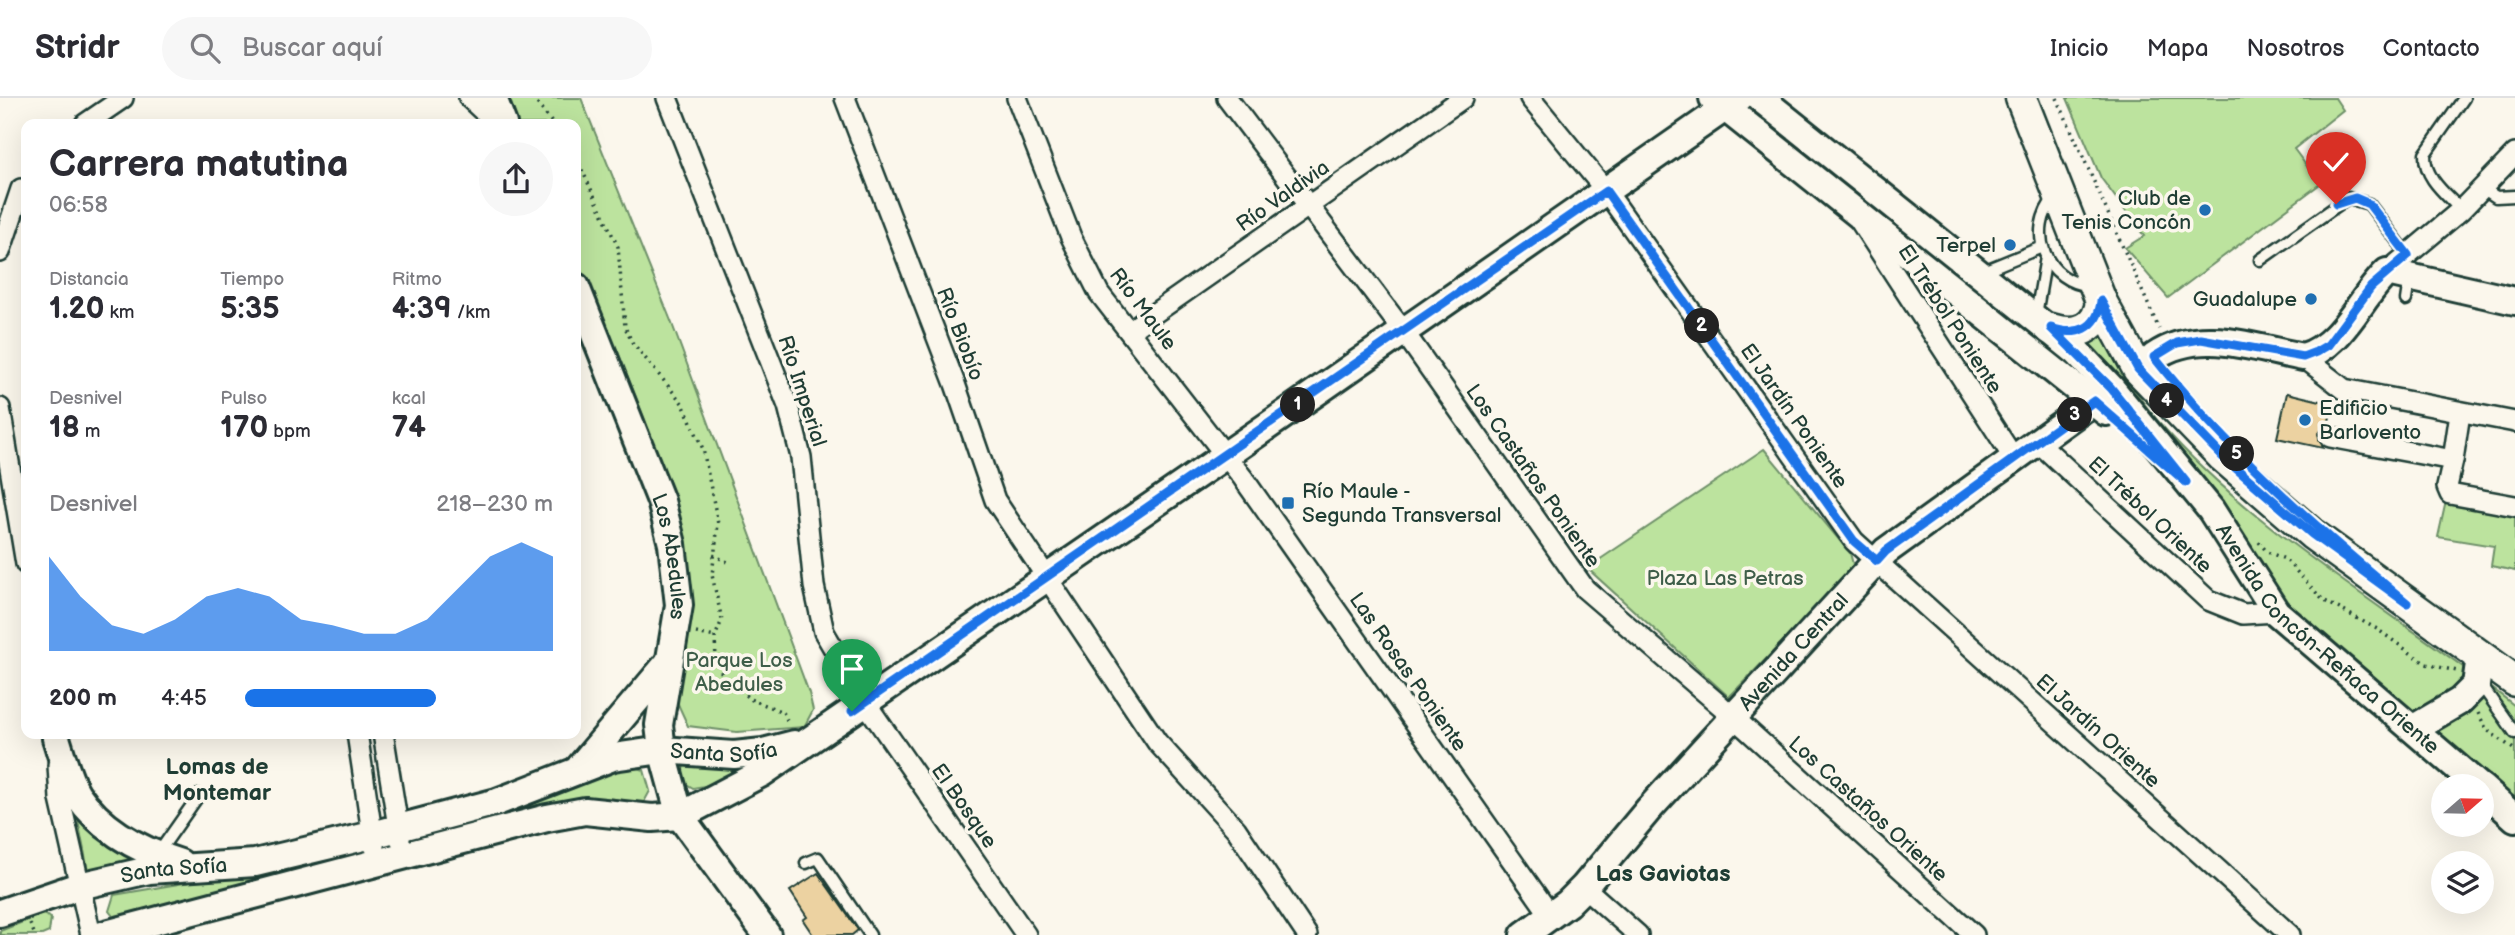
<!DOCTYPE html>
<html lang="es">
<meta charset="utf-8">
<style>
:root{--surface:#fff;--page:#f7f7f7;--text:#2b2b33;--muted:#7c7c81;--line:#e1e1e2;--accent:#1a73e8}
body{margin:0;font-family:"Balsamiq Sans",sans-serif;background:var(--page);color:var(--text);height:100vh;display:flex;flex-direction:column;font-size:26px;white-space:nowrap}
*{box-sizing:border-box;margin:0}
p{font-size:23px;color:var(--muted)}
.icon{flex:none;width:38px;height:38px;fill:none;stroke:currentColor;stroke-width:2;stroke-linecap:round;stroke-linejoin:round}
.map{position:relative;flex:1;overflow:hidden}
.sheet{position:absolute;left:21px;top:21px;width:560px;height:620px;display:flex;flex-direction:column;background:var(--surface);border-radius:14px;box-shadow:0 7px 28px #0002}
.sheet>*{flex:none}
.needle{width:46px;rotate:70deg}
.controls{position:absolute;left:2431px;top:676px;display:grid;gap:14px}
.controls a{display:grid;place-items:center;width:63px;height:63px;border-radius:50%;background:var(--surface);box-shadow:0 7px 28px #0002;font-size:35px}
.pin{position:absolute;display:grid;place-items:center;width:60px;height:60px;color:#fff;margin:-72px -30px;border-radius:50% 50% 50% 0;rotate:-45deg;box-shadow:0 0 7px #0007}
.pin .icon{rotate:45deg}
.km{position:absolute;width:35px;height:35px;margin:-18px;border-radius:50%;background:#222;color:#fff;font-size:19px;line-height:35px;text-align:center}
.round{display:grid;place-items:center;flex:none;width:74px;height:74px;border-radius:37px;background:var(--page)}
.summary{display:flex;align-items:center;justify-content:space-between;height:119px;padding:0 28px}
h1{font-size:38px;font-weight:600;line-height:52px}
.metrics{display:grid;grid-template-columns:repeat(3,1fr);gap:10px;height:119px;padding:7px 28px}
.metrics div{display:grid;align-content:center}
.metrics b{font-size:30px;font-weight:600}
.metrics small{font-size:19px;font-weight:400}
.metrics p{font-size:19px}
.chart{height:196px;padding:14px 28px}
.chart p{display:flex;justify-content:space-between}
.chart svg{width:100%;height:126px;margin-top:7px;fill:var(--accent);opacity:.7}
ul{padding:0 28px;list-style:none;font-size:23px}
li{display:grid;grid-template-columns:112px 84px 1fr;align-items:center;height:52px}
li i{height:18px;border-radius:9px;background:var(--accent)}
header{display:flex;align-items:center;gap:42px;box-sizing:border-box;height:98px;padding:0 35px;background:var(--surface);border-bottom:2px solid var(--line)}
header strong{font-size:33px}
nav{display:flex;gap:38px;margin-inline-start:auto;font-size:24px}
.search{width:490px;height:63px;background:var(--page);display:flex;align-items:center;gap:18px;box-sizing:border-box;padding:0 24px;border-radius:38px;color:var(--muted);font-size:26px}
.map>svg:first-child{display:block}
.green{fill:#bce39e;stroke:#6e9069;stroke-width:2}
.building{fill:#ecd2a1;stroke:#1f3d34;stroke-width:2}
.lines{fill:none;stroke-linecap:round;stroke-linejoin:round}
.lane-casing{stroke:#1f3d34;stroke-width:15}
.street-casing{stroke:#1f3d34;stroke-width:24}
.secondary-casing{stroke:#1f3d34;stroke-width:32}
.primary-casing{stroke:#1f3d34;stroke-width:35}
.path{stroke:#1f3d34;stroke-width:3.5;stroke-dasharray:2 5;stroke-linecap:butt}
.lane{stroke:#fbf7ec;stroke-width:10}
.street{stroke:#fbf7ec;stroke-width:19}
.secondary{stroke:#fbf7ec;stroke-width:26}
.primary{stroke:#fbf7ec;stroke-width:30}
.route-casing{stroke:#fff;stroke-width:14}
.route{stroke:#1a73e8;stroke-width:9}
.poi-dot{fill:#1f6fb2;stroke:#fbf7ec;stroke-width:2.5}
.labels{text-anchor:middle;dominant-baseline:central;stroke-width:7;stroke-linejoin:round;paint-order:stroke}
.street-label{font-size:21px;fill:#1f3d34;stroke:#fbf7ec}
.poi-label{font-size:21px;fill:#1f3d34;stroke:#fbf7ec;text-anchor:end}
.park-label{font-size:21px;fill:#3e5e49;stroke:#fbf7ec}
.neighbourhood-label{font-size:23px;font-weight:bold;fill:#1f3d34;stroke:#fbf7ec}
</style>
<header>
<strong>Stridr</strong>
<div class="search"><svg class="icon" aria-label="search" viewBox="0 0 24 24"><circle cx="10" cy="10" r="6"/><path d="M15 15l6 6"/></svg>Buscar aquí</div>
<nav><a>Inicio</a><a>Mapa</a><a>Nosotros</a><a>Contacto</a></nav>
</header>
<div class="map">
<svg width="2515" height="837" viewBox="0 0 2515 837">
<rect width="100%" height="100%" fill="#fbf7ec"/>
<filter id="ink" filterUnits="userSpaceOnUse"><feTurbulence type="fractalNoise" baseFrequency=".0143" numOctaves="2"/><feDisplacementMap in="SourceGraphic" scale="14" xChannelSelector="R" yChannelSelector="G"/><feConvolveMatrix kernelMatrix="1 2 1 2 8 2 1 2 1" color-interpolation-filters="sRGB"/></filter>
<g filter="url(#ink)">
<g class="green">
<path d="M504 0H581L671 223 809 595 813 612 804 629 737 634 688 628 677 604 669 401 645 322 618 254 576 167V26H514Z"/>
<path d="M2067 0H2335L2343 12 2294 51 2320 86 2168 200 2125 150 2144 138 2101 80Z"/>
<path d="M1766 18 2052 239 2075 271 2062 269 1757 21Z"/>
<path d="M2103 232C2118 263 2134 296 2158 323 2258 438 2396 514 2515 608V707L2275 496 2081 245Z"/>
<path d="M1764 351 1850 455 1854 470 1729 599 1587 470Z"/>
<path d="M2446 403 2515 414V473L2491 468 2494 448 2438 439Z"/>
<path d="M684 663 749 668 727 684 693 690 682 683Z"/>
<path d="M629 667 644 672 650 693 643 706 605 700 562 706 424 742 421 733 592 674Z"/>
<path d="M73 698 150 760 88 772Z"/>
<path d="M348 754 353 759 117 823 109 813 114 797 190 784 258 778Z"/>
<path d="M43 816 51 820 49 834 42 837H0V833Z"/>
</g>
<g class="building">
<path d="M2287 295 2333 306 2328 327 2318 336 2323 350 2277 340Z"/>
<path d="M818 775 858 832 852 837H813L803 822 807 819 790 793Z"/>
</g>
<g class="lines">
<g class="lane-casing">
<g id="lane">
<path d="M2484 91 2496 99 2515 98"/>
<path d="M2055 99C2025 133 2046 185 2091 188"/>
<path d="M2461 112C2446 96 2424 80 2425 56L2464 0"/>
<path d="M2260 162 2348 100 2369 106 2408 157"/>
<path d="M1981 174 2042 149"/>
<path d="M2406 202 2409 182"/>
<path d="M2036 217 2046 159"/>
<path d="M2479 584 2515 635"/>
<path d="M159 754 199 697"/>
<path d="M806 765 818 760 870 837"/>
</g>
</g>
<g class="street-casing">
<g id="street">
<path d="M469 0 497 26"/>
<path d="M667 0 788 308 801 359 814 488 824 534 865 604 1026 837"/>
<path d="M845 0 955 286 995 402 1157 644 1236 731 1307 837"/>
<path d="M1017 0 1071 139 1099 195 1243 380 1551 818"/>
<path d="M1227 0 1404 234 1585 491 1721 608 1974 837"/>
<path d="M1530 0 1606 93 1854 443 2290 837"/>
<path d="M85 26 123 0"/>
<path d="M1860 123 2015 362"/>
<path d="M0 154 21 91"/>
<path d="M2387 174 2461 112 2515 56"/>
<path d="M1129 233 1463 0"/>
<path d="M2303 259 2344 291 2515 324"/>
<path d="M0 310 26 466"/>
<path d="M2330 339 2453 362 2447 389 2450 396 2515 408"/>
<path d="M2039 345 2208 502 2243 516 2276 514"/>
<path d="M2453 362 2460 315"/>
<path d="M357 635 374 748"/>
<path d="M383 635 400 741"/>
<path d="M58 667 60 701 91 837"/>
<path d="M1584 789 1638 837"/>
</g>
</g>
<g class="secondary-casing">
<g id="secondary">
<path d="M493 0 503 26"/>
<path d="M1713 0 2106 314"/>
<path id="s1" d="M1760 0 2077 254 2111 290 2211 412 2276 514 2479 688"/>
<path id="s2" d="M576 189 661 403 672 446 679 507 659 627 662 652 680 718 767 837"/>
<path d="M2154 259C2198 228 2254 250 2303 259 2342 248 2359 201 2387 174L2515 203"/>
<path d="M2414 630 2460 603 2476 587 2480 558"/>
<path d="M56 640C62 658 67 680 77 696 101 732 141 753 180 765"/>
<path d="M580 669 668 565"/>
<path d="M2482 690 2515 720"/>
<path id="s3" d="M0 815 79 788 149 772 255 765 372 737 497 704 613 659 662 652 734 657 763 654 794 646"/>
<path d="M102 837 547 720 585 713 652 720 680 718 762 675 1226 357 1739 0"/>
<path id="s4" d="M1524 837 1568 805 1584 789 1649 711 1886 453 2094 303"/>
</g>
</g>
<g class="primary-casing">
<g id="primary">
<path d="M2021 0 2101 203 2138 271 2223 359 2312 436 2515 583"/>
<path d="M2051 231C2077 239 2098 231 2101 203"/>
</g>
</g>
<g class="path">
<path d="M533 0 553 26"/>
<path d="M2057 0 2159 231"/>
<path d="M576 59 618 149 625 229 632 244 683 306 703 351 718 426 712 477 722 522 715 539 716 561 723 579 750 601 783 614 788 624"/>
<path d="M2259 444 2267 454 2285 461 2323 502 2377 531 2426 566 2457 573"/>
<path d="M713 457 730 465"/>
<path d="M696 535 715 539"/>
<path d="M2478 615 2487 632 2515 652"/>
<path d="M30 826 35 837"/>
</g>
<use href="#lane" class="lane"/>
<use href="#street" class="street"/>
<use href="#secondary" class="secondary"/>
<use href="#primary" class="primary"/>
</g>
</g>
<g class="lines" filter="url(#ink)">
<g class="route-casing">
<path id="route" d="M852 613 1606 93 1854 443 1877 463 1886 453 2094 303 2186 384 2111 290 2051 230C2077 239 2098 231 2101 203L2138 271 2223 359 2312 436 2407 505C2315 429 2228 353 2154 259L2177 245 2201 241 2303 259 2316 254 2328 247 2371 189 2408 157 2369 106 2355 100 2336 106"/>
</g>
<use href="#route" class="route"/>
</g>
<g class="poi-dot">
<circle cx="2205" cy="112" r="7"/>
<circle cx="2010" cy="147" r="7"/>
<circle cx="2311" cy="201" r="7"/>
<circle cx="2305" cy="322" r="7"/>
<rect x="1281" y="398" width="14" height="14" rx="3.5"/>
</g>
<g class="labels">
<g class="street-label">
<text transform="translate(1283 98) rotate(-35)">Río Valdivia</text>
<text transform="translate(1143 211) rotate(53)">Río Maule</text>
<text transform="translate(1950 221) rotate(57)">El Trébol Poniente</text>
<text transform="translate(960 236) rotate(69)">Río Biobío</text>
<text transform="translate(802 293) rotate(72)">Río Imperial</text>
<text transform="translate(1794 318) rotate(55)">El Jardín Poniente</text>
<text transform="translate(1533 378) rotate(55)">Los Castaños Poniente</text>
<text transform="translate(2150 417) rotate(43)">El Trébol Oriente</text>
<text stroke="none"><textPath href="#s2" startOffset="287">Los Abedules</textPath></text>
<text stroke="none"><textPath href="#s1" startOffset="789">Avenida Concón-Reñaca Oriente</textPath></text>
<text stroke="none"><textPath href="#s4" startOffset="392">Avenida Central</textPath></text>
<text transform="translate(1408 574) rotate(55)">Las Rosas Poniente</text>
<text transform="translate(2098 633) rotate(42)">El Jardín Oriente</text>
<text stroke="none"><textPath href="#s3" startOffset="747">Santa Sofía</textPath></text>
<text transform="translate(964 708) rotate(55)">El Bosque</text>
<text transform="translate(1868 711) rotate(42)">Los Castaños Oriente</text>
<text stroke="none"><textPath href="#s3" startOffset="180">Santa Sofía</textPath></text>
</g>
<g class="poi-label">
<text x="2191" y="100">Club de<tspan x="2191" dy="24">Tenis Concón</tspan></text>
<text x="1996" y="147">Terpel</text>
<text x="2297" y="201">Guadalupe</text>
<text x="2319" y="310" text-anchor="start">Edificio<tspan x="2319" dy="24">Barlovento</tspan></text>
<text x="1302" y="393" text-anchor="start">Río Maule -<tspan x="1302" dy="24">Segunda Transversal</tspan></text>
</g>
<g class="park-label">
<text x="1725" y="480">Plaza Las Petras</text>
<text x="739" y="562">Parque Los<tspan x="739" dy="24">Abedules</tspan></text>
</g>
<g class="neighbourhood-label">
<text x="217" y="669">Lomas de<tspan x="217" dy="26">Montemar</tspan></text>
<text x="1663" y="776">Las Gaviotas</text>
</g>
</g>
</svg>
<div class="controls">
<a><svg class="needle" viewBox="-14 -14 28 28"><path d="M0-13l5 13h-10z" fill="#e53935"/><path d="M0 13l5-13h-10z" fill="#7c7c81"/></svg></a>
<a><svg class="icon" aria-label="layers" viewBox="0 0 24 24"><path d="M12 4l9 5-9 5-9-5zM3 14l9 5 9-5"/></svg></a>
</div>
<div class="pin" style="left:852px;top:613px;background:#1e9e55"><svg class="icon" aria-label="arrive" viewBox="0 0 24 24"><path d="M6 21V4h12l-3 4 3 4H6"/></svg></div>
<div class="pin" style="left:2336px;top:106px;background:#d93025"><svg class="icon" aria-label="check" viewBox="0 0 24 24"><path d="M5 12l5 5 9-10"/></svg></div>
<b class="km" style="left:1298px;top:307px">1</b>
<b class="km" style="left:1702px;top:228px">2</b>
<b class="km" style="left:2075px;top:317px">3</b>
<b class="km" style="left:2167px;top:303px">4</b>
<b class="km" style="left:2237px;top:356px">5</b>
<section class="sheet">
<div class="summary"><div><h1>Carrera matutina</h1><p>06:58</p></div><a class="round"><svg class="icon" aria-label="share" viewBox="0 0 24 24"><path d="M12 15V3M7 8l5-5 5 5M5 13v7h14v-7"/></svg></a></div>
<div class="metrics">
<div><p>Distancia</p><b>1.20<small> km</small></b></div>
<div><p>Tiempo</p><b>5:35</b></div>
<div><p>Ritmo</p><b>4:39<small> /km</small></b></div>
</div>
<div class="metrics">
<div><p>Desnivel</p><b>18<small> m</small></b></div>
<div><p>Pulso</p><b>170<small> bpm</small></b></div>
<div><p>kcal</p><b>74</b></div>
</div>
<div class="chart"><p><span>Desnivel</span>218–230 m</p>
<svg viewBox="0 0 160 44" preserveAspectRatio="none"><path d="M0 44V11L10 25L20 35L30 38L40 33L50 25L60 22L70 25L80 33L90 35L100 38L110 38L120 33L130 22L140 11L150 6L160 11V44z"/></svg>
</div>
<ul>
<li><b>200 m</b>4:45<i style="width:62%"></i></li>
</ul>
</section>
</div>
